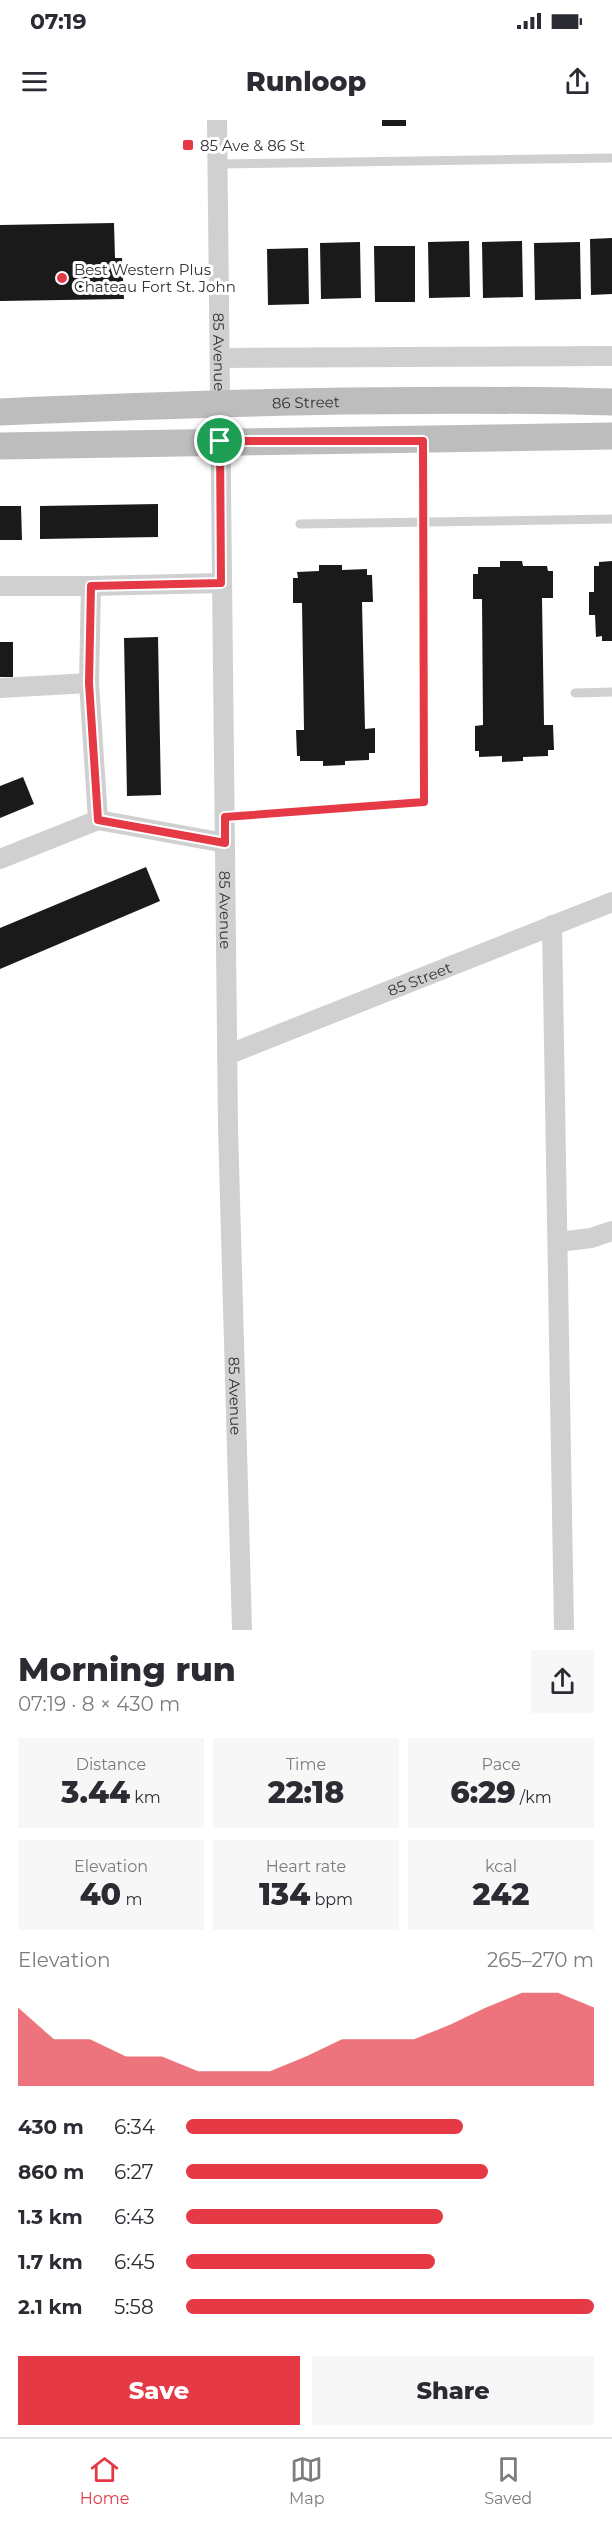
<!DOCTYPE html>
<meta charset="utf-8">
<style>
:root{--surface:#fff;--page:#f7f7f7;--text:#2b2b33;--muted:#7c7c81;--line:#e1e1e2;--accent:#e63946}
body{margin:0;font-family:Montserrat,sans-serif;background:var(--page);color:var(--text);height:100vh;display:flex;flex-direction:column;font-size:22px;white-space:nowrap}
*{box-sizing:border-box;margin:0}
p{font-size:20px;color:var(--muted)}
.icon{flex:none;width:33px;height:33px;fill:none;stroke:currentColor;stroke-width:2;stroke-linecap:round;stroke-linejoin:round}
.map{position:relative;height:1510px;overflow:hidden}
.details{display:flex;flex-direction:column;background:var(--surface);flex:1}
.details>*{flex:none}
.pin{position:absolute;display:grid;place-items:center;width:51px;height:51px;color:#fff;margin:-26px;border:3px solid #fff;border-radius:50%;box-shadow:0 2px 6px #0007}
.round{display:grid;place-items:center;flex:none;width:63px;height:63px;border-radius:0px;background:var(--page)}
.head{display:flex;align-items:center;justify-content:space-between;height:102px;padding:0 18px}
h1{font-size:33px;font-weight:800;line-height:45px}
.stats{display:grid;grid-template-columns:repeat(3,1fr);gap:9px;height:102px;padding:6px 18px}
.stats div{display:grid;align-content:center;border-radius:0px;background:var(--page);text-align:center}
.stats b{font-size:30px;font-weight:800}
.stats small{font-size:16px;font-weight:400}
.stats p{font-size:16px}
.chart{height:168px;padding:12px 18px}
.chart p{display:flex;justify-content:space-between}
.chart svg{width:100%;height:108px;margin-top:6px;fill:var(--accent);opacity:.7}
.cta{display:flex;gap:12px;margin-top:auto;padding:12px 18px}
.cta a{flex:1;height:69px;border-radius:0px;background:var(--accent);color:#fff;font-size:24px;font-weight:800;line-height:69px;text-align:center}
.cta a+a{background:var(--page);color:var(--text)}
ul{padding:0 18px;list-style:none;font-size:20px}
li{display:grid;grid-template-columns:96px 72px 1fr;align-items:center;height:45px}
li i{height:15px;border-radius:8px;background:var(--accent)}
.status{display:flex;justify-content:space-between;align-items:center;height:42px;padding:0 30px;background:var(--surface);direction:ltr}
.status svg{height:16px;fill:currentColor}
header{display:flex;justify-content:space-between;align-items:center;height:78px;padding:0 18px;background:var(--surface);font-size:27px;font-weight:800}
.menu{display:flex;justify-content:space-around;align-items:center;height:84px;border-top:2px solid var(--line);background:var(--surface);font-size:16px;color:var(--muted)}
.menu a{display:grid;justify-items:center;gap:3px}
.menu .on{color:var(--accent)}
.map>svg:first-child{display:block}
.building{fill:#1a1a1a}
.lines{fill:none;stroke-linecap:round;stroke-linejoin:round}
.lane{stroke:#d0d0d0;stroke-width:9}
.street{stroke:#d0d0d0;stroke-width:20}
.secondary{stroke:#bdbdbd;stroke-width:27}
.route-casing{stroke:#fff;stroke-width:12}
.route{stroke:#e63946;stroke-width:8}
.poi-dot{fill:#e63946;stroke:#fff;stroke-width:2}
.labels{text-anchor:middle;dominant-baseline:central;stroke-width:6;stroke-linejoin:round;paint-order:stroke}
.poi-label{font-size:15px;fill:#333;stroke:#fff;text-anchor:start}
.street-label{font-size:15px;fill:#333;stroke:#fff}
</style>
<div class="status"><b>07:19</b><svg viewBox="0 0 49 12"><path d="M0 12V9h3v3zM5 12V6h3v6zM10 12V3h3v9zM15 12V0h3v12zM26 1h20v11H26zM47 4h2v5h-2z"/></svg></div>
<header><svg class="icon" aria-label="menu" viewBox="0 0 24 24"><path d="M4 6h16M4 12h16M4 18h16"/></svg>Runloop<svg class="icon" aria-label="share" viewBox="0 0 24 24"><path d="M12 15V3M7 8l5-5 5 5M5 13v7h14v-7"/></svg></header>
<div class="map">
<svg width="612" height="1510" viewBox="0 0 612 1510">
<rect width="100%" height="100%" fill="#fff"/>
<g class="building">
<rect x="382" y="0" width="24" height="6"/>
<path d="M114 103 115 138H122L124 179 0 181V105Z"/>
<path d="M612 118V174L591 175 590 119Z"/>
<path d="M469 121 470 177 429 178 428 122Z"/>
<path d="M522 121 523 177 483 178 482 122Z"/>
<path d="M360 122 361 178 321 179 320 123Z"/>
<path d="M580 122 581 179 535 180 534 123Z"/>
<path d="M374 126H415V182H375Z"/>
<path d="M308 128 309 184 268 185 267 129Z"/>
<path d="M158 384V417L40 419V386Z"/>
<path d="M0 386H21L22 420H0Z"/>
<path d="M500 441H522L523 446H547L548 451H553V478H542L544 605H553L554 630H548V636L523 637V641L502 642V636L479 637V631H475V606L483 605 482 479H473V454H478V447H500Z"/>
<path d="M612 441V521H602V516L596 517 595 495H589V472H594V446H599V442Z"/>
<path d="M319 445H342V450L367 449V455H372L373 482H362L365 609 375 608V633H369V640L345 641V645L323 646V641H300V636H297L296 610H304L302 483H293V458H298L297 452 319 451Z"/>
<path d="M158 517 161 675 127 676 124 518Z"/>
<rect x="0" y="522" width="13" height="35"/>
<path d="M23 657 34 684 0 698V666Z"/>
<path d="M146 747 160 781 0 849V808Z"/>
</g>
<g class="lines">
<g class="lane">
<path d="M217 44 612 38"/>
<path d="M300 404 612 399"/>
<path d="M575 573 612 572"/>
<path d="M225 697 424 682 423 320"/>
</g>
<g class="street">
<path id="s1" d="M217 0 228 1007 242 1510"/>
<path d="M221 238 612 236"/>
<path d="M0 466H91L221 463"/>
<path d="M0 568 89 563"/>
<path d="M98 700 225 723"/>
<path d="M0 739 98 700 89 563 91 466"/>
<path d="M552 805 564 1510"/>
<path id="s2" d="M227 935 612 782"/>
<path d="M559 1122 591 1118 612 1111"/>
</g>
<g class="secondary">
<path id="s3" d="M0 292C204 283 408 277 612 282"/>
<path d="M0 326 612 316"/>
</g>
</g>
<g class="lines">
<g class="route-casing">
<path id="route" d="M220 321H423L424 682 225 697V723L98 700 89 563 91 466 221 463Z"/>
</g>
<use href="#route" class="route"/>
</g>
<g class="poi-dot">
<rect x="182" y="19" width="12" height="12" rx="3"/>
<circle cx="62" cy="158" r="6"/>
</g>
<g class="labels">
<g class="poi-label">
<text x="200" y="25">85 Ave &amp; 86 St</text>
<text x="74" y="149">Best Western Plus<tspan x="74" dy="17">Chateau Fort St. John</tspan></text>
</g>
<g class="street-label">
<text stroke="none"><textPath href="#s1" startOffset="232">85 Avenue</textPath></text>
<text stroke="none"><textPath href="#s3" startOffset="306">86 Street</textPath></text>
<text stroke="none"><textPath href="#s1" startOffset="790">85 Avenue</textPath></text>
<text stroke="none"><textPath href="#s2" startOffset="207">85 Street</textPath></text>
<text stroke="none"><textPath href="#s1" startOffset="1276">85 Avenue</textPath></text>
</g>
</g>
</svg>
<div class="pin" style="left:220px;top:321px;background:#1e9e55"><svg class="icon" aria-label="arrive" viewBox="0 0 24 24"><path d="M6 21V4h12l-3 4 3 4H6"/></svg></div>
</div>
<section class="details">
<div class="head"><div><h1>Morning run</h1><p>07:19 · 8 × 430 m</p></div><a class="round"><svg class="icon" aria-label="share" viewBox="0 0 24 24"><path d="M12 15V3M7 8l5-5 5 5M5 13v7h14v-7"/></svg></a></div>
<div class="stats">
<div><p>Distance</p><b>3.44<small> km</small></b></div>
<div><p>Time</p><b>22:18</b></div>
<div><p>Pace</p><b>6:29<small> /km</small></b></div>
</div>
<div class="stats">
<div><p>Elevation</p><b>40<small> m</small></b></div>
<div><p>Heart rate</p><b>134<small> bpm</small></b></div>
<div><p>kcal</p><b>242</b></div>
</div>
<div class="chart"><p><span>Elevation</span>265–270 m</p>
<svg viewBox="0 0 160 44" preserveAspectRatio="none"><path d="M0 44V12L10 25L20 25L30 32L40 32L50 38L60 38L70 38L80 32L90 25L100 25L110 25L120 19L130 12L140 6L150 6L160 12V44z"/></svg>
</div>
<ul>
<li><b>430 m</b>6:34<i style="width:68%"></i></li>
<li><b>860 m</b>6:27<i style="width:74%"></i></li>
<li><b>1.3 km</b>6:43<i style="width:63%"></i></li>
<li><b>1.7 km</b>6:45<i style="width:61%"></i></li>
<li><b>2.1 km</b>5:58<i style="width:100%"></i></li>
</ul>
<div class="cta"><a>Save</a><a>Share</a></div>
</section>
<nav class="menu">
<a class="on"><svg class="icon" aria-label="home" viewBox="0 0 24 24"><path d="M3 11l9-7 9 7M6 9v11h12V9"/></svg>Home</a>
<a><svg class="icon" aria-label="map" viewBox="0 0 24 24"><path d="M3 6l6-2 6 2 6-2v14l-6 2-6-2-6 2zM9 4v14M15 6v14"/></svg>Map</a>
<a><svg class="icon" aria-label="saved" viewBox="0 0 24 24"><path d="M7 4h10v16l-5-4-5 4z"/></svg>Saved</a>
</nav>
